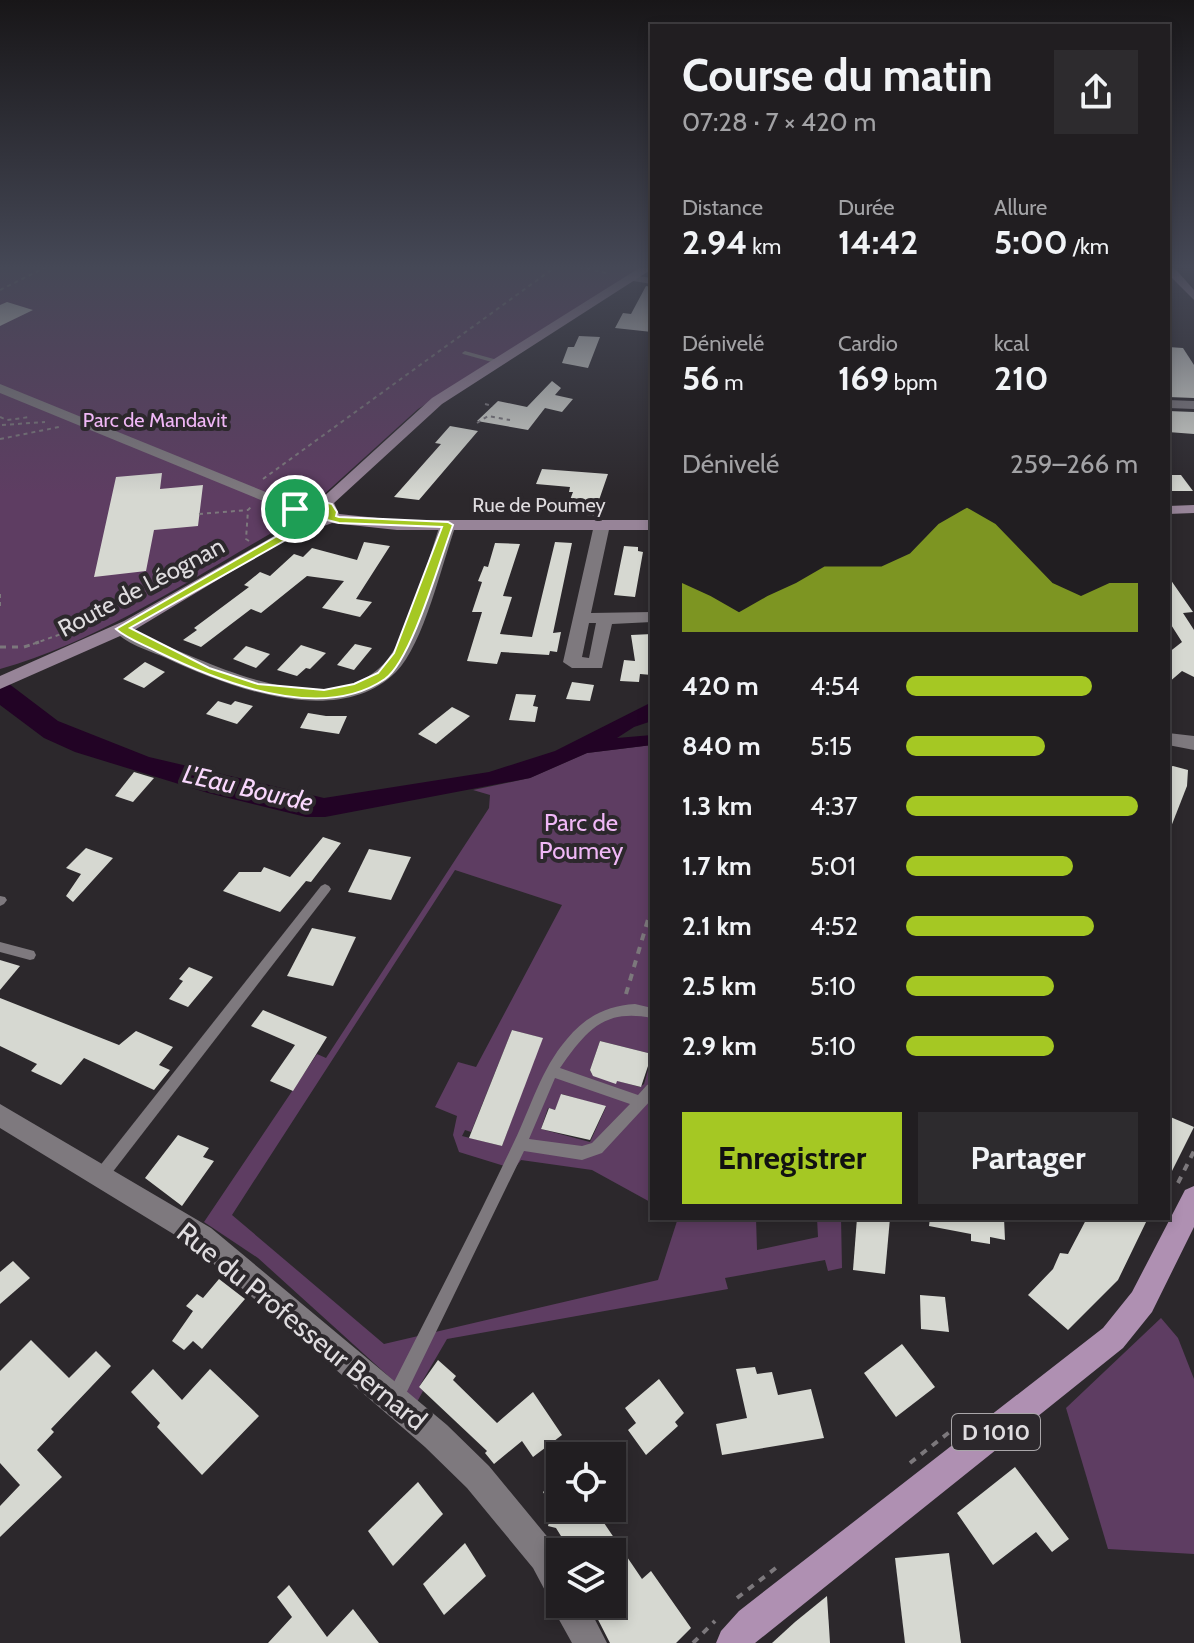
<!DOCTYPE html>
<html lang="fr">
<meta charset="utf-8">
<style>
:root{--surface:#211e21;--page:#2d2b2e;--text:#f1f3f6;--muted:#a2a2a5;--line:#3e3c3f;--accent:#a5c823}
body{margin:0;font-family:Cabin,sans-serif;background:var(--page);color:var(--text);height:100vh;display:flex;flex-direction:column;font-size:30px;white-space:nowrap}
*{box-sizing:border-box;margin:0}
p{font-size:26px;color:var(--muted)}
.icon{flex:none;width:44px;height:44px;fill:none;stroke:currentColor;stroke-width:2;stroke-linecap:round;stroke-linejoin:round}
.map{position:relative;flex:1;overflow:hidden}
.side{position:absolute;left:650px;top:24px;width:520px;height:1196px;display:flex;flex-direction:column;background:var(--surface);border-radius:0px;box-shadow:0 4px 12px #0003,0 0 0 2px var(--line)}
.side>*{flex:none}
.buttons{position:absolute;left:546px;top:1442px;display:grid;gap:16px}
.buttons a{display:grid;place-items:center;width:80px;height:80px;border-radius:0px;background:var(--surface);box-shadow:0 4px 12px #0003,0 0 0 2px var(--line);font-size:40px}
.pin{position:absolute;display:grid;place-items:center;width:68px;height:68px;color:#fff;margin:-34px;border:4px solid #fff;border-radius:50%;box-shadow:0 2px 8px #0007}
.round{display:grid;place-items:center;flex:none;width:84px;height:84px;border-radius:0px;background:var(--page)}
.head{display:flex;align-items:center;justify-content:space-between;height:136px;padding:0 32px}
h1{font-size:44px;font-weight:800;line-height:60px}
.figures{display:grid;grid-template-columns:repeat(3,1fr);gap:12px;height:136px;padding:8px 32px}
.figures div{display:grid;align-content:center}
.figures b{font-size:34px;font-weight:800}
.figures small{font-size:22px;font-weight:400}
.figures p{font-size:22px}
.chart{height:224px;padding:16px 32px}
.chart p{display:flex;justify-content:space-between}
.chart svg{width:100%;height:144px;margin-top:8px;fill:var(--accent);opacity:.7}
.cta{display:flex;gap:16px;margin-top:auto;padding:16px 32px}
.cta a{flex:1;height:92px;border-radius:0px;background:var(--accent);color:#111;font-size:32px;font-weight:800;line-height:92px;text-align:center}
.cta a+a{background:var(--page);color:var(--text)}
ul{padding:0 32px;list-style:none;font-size:26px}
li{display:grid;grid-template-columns:128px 96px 1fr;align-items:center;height:60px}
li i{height:20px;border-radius:10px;background:var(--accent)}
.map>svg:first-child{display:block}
.green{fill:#5e3d62;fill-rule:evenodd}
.water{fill:#220325}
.building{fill:#d6d8d1}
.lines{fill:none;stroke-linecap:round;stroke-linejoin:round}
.path-far2{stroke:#7c787c;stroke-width:2;stroke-dasharray:4 4;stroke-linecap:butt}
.path-far1{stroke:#7c787c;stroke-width:3;stroke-dasharray:6 6;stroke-linecap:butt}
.path{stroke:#7c787c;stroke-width:4;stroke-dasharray:7 7;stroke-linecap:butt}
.lane{fill:#7e797e;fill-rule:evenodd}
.street{fill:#7e797e;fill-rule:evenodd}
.secondary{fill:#978498;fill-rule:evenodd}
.primary{fill:#af90b2;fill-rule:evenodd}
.route{fill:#a5c823;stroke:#fff;stroke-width:2;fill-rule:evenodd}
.labels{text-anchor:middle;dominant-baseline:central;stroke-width:8;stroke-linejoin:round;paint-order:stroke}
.far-park-label{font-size:20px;fill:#f0b7f6;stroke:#2c282c}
.far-street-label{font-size:20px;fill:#dfdcdf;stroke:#2c282c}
.shield{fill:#2c282c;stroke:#a9a6a9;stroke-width:2}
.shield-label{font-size:22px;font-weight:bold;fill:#dfdcdf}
.street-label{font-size:24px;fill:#dfdcdf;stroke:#2c282c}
.park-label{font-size:24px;fill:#f0b7f6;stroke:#2c282c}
.water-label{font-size:26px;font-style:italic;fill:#f9d7fd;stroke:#2c282c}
.near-street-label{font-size:28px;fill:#dfdcdf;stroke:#2c282c}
</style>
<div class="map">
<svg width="1194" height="1643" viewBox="0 0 1194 1643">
<rect width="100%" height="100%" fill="#2c282c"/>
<g class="green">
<path d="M0 265H646L418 409 321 497C306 498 291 500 281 514L282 527C192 578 100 641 0 669Z"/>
<path d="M652 745V1054L600 1041 590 1070 592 1074 640 1087 644 1084 652 1056V1203L592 1170 521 1160 514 1169 459 1152 453 1135 457 1116 435 1107 458 1062 476 1067 562 905 455 870 232 1215 384 1344 658 1280 678 1218H756L757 1250 818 1237 817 1218H841L842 1268 828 1271 825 1260 725 1278 728 1289 447 1339 419 1387 423 1391 417 1402 258 1258 204 1222 317 1054 326 1058 489 808 490 795 473 790 530 778 587 753ZM512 1030 542 1038 502 1146 462 1136 465 1130 471 1132ZM562 1094 606 1107 590 1142 541 1129 548 1108 555 1110Z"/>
<path d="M1161 1318 1178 1338 1194 1379V1554L1108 1549 1066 1408Z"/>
</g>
<path class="water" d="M0 677 58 721 149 757 324 798 489 772 555 751 652 702V721L634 727 617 738 652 735V745L587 753 530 778 325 817H306L208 793 75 752 44 738 0 705Z"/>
<g class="building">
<path d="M646 286 652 287V332L615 328 623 313 631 314Z"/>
<path d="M7 302 33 310 0 326V305Z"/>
<path d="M579 336 600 337 588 368 562 363 568 347H574Z"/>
<path d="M1168 347 1183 348 1194 365V398L1168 397Z"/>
<path d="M552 381 561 388 555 395 573 399 562 412 545 408 528 430 477 421 498 401 527 407Z"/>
<path d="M1168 411 1194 412V434L1168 432Z"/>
<path d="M450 426 478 431 419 500 394 497 441 444 435 443Z"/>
<path d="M542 469 608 474 599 500 598 516 565 513 573 492H569L570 487 536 484Z"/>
<path d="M162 473 160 489 203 485 198 526 154 530 146 571 94 577 116 477Z"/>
<path d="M1168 475H1181L1193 491H1168Z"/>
<path d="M364 542 390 546 356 599 372 602 360 617 322 608 344 581 307 576 261 613 251 609 201 647 183 640 197 630 194 628 249 587 244 585 260 572 270 576 294 554 303 557 312 548 357 560Z"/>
<path d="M555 542 572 543 553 633 561 632 557 652 550 651 549 655 501 652 497 664 467 661 482 612H472L482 582 478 581 484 566 488 567 495 543 520 544 503 596 512 597 500 634 532 637Z"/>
<path d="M624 546 638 547V551L643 552 635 597 614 595Z"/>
<path d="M1168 576 1193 612 1183 613 1194 630V677L1182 671 1168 683V653L1182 642 1168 620Z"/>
<path d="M652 634V675L640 674 639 682 620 681 624 660 635 661 631 635Z"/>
<path d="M355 644 372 648 354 670 337 665Z"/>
<path d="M301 645 326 653 310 669 306 668 297 676 277 670Z"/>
<path d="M246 646 270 654 256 668 233 659Z"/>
<path d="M145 662 165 672 144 688 123 679Z"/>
<path d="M572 682 594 685 590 701 566 699Z"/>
<path d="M516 694 536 695 533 706 538 707 535 722 509 720Z"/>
<path d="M218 701 231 705 235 701 253 706 237 724 206 714Z"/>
<path d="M452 707 470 716 436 744 418 734Z"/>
<path d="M308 713 326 716H347L339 734 300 728Z"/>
<path d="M1173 766 1188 770 1187 786 1169 832 1168 780 1169 767Z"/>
<path d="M134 772 154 778 133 802 115 796Z"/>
<path d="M323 837 341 843 311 882 306 881 280 912 223 891 239 872H261L264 867 290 877Z"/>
<path d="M86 848 113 858 73 902 66 896 81 874 66 868Z"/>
<path d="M369 849 411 857 391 900 348 892Z"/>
<path d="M312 928 356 937 333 986 287 976Z"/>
<path d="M0 960 20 966 0 990Z"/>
<path d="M189 967 213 977 188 1007 169 999 183 981 179 979Z"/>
<path d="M0 998 119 1045 136 1031 173 1047 159 1065 170 1070 154 1090 84 1058 61 1085 31 1071 37 1064 0 1046Z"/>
<path d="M263 1010 327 1037 293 1091 270 1081 295 1045 251 1026Z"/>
<path d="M512 1030 543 1038 502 1146 469 1138Z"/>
<path d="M600 1041 652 1054 641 1087 617 1081 616 1084 593 1076 590 1070Z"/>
<path d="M561 1094 606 1106 590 1140 541 1129 549 1108 555 1110Z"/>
<path d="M1168 1116 1194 1127 1168 1179Z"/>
<path d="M178 1135 209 1148 203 1157 214 1161 182 1206 145 1178Z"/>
<path d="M857 1218H890L885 1274 853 1270Z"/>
<path d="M930 1218H1004L1005 1240 990 1237V1244L971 1241V1234L929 1226Z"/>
<path d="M1087 1218H1148L1118 1280 1068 1330 1028 1295 1053 1269 1060 1253 1068 1254Z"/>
<path d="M13 1261 30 1278 0 1304V1272Z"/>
<path d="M219 1279 245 1299 202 1349 193 1341 184 1350 172 1341 193 1311 186 1306 197 1294 203 1298Z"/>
<path d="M920 1295 945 1297 949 1332 921 1329Z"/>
<path d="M31 1340 69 1378 96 1351 111 1366 51 1429 54 1432 37 1450 62 1477 0 1537V1506L20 1485 0 1463V1371Z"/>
<path d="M902 1344 935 1387 896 1417 864 1373Z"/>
<path d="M438 1360 456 1376 453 1380 497 1423 533 1392 562 1435 533 1457 522 1441 494 1464 485 1453 487 1451 419 1387Z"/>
<path d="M755 1367 757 1374 772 1372 778 1395 811 1389 824 1438 722 1455 716 1424 747 1418 736 1369Z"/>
<path d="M153 1369 182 1400 210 1369 259 1416 202 1475 157 1427 160 1423 131 1392Z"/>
<path d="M659 1379 684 1413 675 1422 678 1426 646 1455 628 1430 636 1423 625 1408Z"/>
<path d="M1015 1467 1069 1539 1052 1552 1036 1532 993 1565 957 1513Z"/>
<path d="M560 1477V1508H615L602 1520 642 1579 651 1571 691 1628 676 1643H610L590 1604H612V1552H577L573 1546 569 1549 556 1528 548 1526 553 1508 543 1492Z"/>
<path d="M418 1482 443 1514 393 1566 368 1531Z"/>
<path d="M465 1543 486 1576 444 1615 423 1584Z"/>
<path d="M949 1553 961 1643H905L895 1558Z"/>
<path d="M289 1585 327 1637 353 1609 379 1643H268L292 1617 277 1597Z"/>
<path d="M827 1596 830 1643H772L795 1622Z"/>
</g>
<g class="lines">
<g class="path-far2">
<path d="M571 265 610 274"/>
<path d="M0 290 50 265"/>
<path d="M485 404 493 406"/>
<path d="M0 417 7 420 30 417"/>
<path d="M477 423 488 416 510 420"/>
<path d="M2 425 45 422"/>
<path d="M0 439 59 427"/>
<path d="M263 479 558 265"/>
<path d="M199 514 248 510"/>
<path d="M269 525 279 518"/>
<path d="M249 541 246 539 248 510 251 507"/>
<path d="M0 594V610"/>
<path d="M33 644 95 622"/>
</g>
<path class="path-far1" d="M0 647H24L39 642"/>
<g class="path">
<path d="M626 994 652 906"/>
<path d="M1178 1183 1194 1151"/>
<path d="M910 1463 970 1416"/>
<path d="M737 1598 781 1564"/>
<path d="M693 1643 715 1621"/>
</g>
<g class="lane">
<path d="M465 351 501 361 502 362 499 364 463 354 462 353Z"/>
<path d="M325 884 329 886 331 889 329 892 105 1182 100 1184 95 1182 93 1177 95 1172 321 886Z"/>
<path d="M0 896 5 897 7 900 4 904 0 906Z"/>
<path d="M0 942 34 951 36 955 34 959 30 960 0 952Z"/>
<path d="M635 1004 652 1008V1018C604 1008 586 1031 560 1068L638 1095 647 1085 652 1083V1099L602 1153 582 1160 524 1151 400 1406 394 1408 388 1406 386 1400 388 1394C430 1310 474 1227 514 1142 531 1107 541 1069 567 1039 585 1017 606 1006 635 1004ZM555 1078 630 1104 592 1143 582 1146 529 1139Z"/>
</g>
<g class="street">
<path d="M631 275 652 278V284L627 280V276Z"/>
<path d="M0 384 300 506 302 509 300 512H290L0 393Z"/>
<path d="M1168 400 1194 401V409L1168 408Z"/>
<path d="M448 520 456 525C442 563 424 644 396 672 338 730 228 687 166 658 148 650 125 644 113 629L121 624C131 626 139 633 148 637 164 645 181 652 198 659 251 681 342 714 387 660 411 631 427 562 440 525Z"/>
<path d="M602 520 610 525 591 613 652 612V622L612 624 602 668H572L563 662 594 525ZM589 623H596L589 658 582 657Z"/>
<path d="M1168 733 1194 736V750L1168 745Z"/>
<path d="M0 1104 211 1228 447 1425 489 1466 555 1546 560 1554V1604H587L607 1643H572L557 1616 554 1601 549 1598 533 1568 467 1488 425 1447 193 1246 0 1128Z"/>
</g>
<g class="secondary">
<path d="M644 265H652V269L442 404 334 503 339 514 397 520H652V530H397L332 523 313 530 304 528 136 629 0 689V676L124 621 283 531 290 525 285 512C293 503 307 498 320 500L432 398ZM313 508 325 512 311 520 301 519 300 514Z"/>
<path d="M1168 265H1172L1194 290V300L1168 274Z"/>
<path d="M1194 505V513L1168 514V506Z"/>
</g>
<path class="primary" d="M1194 1186V1227L1152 1312 1123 1348 755 1643H716L721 1631 739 1611 1103 1328 1132 1292 1185 1190Z"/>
</g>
<linearGradient id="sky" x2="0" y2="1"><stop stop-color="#181618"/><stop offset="0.54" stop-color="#454856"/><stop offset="1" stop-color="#454856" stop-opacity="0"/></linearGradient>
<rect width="1194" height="495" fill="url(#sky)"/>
<path class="route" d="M318 500 332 504 337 512 336 516 339 517 448 522 453 525C440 559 412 660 385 679 321 723 219 682 158 652 145 645 127 639 116 629L284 532 294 525 287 519 292 507ZM318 506 328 512 327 520 339 523 442 527 394 653 378 673 354 684 324 690 258 684 209 668 130 628 291 537 305 524 297 518 299 511Z"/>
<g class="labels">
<g class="far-park-label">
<text x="155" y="420">Parc de Mandavit</text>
</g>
<g class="far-street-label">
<text x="539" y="505">Rue de Poumey</text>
</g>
<rect class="shield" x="952" y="1414" width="88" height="36" rx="6"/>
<g class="shield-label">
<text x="996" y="1432">D 1010</text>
</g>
<g class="street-label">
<text transform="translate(141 587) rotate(-28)">Route de Léognan</text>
</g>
<g class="park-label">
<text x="581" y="822">Parc de<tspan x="581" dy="28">Poumey</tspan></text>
</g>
<g class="water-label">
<text transform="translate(248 788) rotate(13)">L'Eau Bourde</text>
</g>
<g class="near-street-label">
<text transform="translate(302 1326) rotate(39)">Rue du Professeur Bernard</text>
</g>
</g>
</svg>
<div class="buttons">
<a><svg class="icon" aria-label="locate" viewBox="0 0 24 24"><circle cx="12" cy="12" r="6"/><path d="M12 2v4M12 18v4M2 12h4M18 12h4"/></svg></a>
<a><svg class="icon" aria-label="layers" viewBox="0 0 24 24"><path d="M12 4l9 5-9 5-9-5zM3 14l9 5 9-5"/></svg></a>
</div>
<div class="pin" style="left:295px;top:509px;background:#1e9e55"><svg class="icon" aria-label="arrive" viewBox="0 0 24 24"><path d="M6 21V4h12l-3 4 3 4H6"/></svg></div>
<section class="side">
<div class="head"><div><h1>Course du matin</h1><p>07:28 · 7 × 420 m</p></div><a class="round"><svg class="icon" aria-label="share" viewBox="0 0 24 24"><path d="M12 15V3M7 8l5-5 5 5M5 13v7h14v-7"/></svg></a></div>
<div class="figures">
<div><p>Distance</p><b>2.94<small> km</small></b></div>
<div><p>Durée</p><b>14:42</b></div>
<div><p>Allure</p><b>5:00<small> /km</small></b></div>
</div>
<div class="figures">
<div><p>Dénivelé</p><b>56<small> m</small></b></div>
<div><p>Cardio</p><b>169<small> bpm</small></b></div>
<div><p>kcal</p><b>210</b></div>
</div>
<div class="chart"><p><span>Dénivelé</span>259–266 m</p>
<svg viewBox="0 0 160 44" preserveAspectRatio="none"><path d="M0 44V29L10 33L20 38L30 33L40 29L50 24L60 24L70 24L80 20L90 11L100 6L110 11L120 20L130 29L140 33L150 29L160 29V44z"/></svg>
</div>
<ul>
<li><b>420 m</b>4:54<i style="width:80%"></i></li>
<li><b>840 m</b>5:15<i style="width:60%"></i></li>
<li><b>1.3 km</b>4:37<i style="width:100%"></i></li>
<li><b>1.7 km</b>5:01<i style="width:72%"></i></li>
<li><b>2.1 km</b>4:52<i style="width:81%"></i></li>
<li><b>2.5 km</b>5:10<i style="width:64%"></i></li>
<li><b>2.9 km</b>5:10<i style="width:64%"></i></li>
</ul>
<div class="cta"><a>Enregistrer</a><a>Partager</a></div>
</section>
</div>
